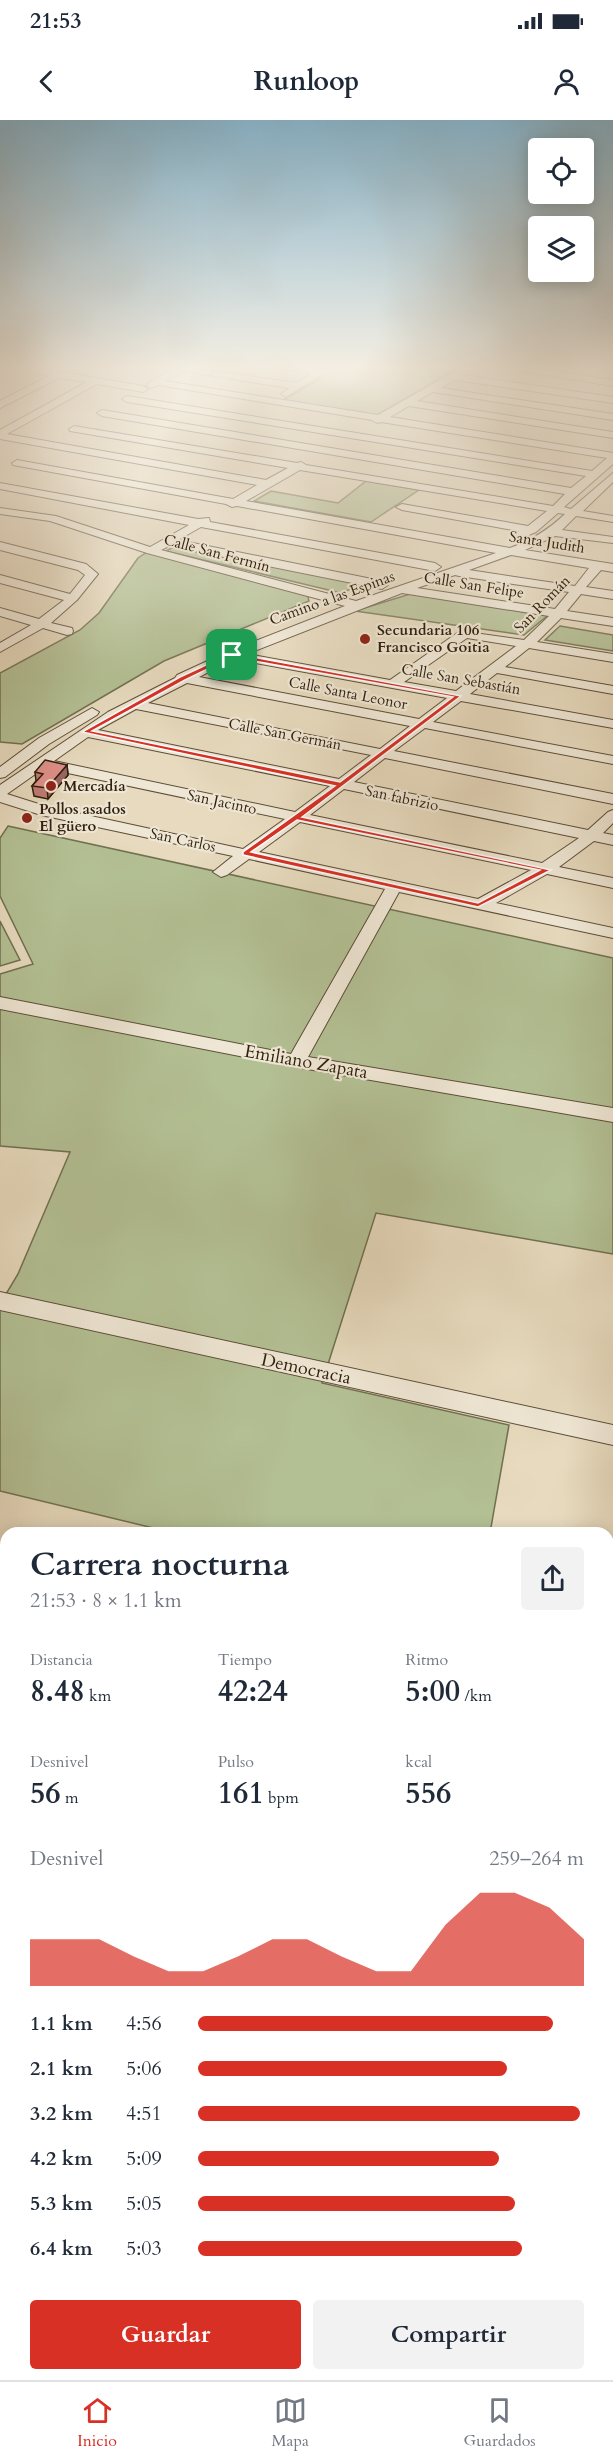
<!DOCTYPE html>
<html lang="es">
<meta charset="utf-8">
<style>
:root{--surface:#fff;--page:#f2f2f3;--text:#1f2937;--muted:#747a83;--line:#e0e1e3;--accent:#d93025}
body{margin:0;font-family:Cardo,serif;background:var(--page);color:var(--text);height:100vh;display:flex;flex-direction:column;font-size:22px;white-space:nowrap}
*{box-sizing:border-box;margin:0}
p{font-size:20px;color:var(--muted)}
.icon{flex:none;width:33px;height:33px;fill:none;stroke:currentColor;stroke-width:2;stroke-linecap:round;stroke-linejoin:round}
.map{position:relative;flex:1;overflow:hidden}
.sheet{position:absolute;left:0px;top:1407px;width:614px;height:854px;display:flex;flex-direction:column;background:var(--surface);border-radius:18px 18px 0 0;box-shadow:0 3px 15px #0003}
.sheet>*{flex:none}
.controls{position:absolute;left:528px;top:18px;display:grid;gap:12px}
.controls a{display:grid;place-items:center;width:66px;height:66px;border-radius:6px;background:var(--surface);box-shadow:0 3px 15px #0003;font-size:30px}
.pin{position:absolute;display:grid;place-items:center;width:51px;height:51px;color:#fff;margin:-26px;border-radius:12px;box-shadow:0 3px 9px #0006}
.round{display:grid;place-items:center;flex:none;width:63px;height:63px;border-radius:6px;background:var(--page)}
.summary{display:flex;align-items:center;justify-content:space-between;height:102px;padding:0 30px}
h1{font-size:33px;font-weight:700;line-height:45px}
.stats{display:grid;grid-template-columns:repeat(3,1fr);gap:9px;height:102px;padding:6px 30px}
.stats div{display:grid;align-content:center}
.stats b{font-size:30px;font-weight:700}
.stats small{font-size:16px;font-weight:400}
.stats p{font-size:16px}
.chart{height:168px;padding:12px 30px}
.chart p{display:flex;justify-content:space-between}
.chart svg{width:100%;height:108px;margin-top:6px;fill:var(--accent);opacity:.7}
.button{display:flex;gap:12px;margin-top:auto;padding:12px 30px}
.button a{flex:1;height:69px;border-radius:6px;background:var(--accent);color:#fff;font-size:24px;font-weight:700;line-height:69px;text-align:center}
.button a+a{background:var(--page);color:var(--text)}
ul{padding:0 30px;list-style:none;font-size:20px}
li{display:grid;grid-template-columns:96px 72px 1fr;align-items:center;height:45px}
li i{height:15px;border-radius:8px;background:var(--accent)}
.status{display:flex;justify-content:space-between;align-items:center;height:42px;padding:0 30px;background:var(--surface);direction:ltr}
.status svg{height:16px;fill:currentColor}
header{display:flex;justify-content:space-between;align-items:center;height:78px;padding:0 30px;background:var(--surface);font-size:27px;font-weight:700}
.menu{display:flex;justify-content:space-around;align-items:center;height:84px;border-top:2px solid var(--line);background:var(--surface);font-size:16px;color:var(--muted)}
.menu a{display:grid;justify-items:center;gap:3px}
.menu .active{color:var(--accent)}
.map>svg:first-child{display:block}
.green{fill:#b3c094;stroke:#717050;stroke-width:1.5}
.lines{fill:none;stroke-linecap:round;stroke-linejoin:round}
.minor-casing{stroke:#5d4e38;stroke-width:2}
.minor{fill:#efe7d5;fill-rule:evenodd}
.wall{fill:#c07c77;stroke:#2f1f0c;stroke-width:1.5}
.shaded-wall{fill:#9c6561;stroke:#2f1f0c;stroke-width:1.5}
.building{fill:#df908a;stroke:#2f1f0c;stroke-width:1.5}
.route{fill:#d93025;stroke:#fff;stroke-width:1.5;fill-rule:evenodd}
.poi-dot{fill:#8f2418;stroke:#efe7d5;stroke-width:2}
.labels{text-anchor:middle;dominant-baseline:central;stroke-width:4.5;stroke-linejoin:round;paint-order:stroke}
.far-street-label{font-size:15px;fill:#2f1f0c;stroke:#efe7d5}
.far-poi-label{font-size:15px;font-weight:bold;fill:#2f1f0c;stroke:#efe7d5;text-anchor:start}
.street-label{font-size:18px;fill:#2f1f0c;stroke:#efe7d5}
</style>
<div class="status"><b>21:53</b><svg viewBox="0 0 49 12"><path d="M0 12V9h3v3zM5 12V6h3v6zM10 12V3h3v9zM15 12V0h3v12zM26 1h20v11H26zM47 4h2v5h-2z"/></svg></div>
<header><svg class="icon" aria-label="back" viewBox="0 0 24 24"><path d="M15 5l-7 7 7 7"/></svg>Runloop<svg class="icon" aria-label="person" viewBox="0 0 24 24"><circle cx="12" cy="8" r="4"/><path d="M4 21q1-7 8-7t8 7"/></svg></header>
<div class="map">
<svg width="613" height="2260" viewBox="0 0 613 2260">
<rect width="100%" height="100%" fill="#e7dabe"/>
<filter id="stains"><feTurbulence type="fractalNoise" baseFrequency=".00333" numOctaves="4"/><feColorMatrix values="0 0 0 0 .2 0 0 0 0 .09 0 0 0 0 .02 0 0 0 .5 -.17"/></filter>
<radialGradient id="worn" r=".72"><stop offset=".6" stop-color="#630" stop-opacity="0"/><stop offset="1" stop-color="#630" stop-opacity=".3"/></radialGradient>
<g class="green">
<path d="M342 246H461L377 295 283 280Z"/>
<path d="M366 361 419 370 371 402 254 381 271 371 338 383Z"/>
<path d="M175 426 366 463 341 473 166 431Z"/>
<path d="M147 432 307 473 309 481 164 541 22 624 0 622V553L80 510 99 493 138 438Z"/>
<path d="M410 474 544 493 547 496 524 515 355 491Z"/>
<path d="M560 506 613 515V531L545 520Z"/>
<path d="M8 706 613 838V1134L376 1093 322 1263 509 1305 490 1413H174L0 1371V1184L18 1154 70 1032 0 1026V854L33 844 0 776V718Z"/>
<path d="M0 801 20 840 0 846Z"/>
</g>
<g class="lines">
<g class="minor-casing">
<g id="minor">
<path d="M4 246H26L143 266 148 269 143 272 97 264 7 314 266 360 288 348 70 311 69 309 74 306 297 343 301 342 306 345 553 386 565 374 102 296 97 293 102 290 571 368 586 356 127 282 122 279 127 276 592 351 607 338 381 302 377 303 372 300 158 265 151 268 146 265 177 246 297 263 311 254 275 246H297L318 250 324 246H335L286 277 281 274 289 268 183 251 165 261 378 295 465 246H476L463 255 613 277V283L455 260 441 268 613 294V300L433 272 417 281 613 312V318L409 286 390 297 613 333V344L564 387 571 389 613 353V362L583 391 613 396V402L576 396 562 410 613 417V423L555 416 525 430 613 444V452L601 450 586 467 613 471V479L581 474 567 491 613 498V506L561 498 537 522 613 534V542L529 528 505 547 613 566V574L497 553 470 574 613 600V608L461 581 433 602 613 636V644L425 608 394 631 613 674V684L385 638 354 662 588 710 608 692 613 690V703L603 713 613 715V725L594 721 559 747 613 758V768L547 754 496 783 613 808V818L399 772 308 937 613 988V1002L296 947 0 889V877L291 934 385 769 249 739 227 755 221 757 213 752 233 736 41 695 0 682V665L108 592 175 558 177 555 227 532 345 486 147 433 50 401 0 394V388L56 396 150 427 189 405 0 369V363L198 399 209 398 210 402 435 443 441 447 435 451 201 407 178 420 382 461 388 465 382 469 169 426 161 430 356 481 496 433 237 386 232 387 226 384 13 345 12 343 17 340 233 379 257 365 0 319V310L87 262 59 258 0 288V281L48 256ZM300 350 547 391 528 406 402 384 396 387 402 390 519 411 513 416 519 419 536 412 558 393 565 394C548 410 532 420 510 428L246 381ZM511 435 589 448 575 466 469 450ZM455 455 459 456 569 472 555 489 417 468ZM402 473 549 496 524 520 460 511 390 560 247 534ZM467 518 516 526 456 571 404 562ZM234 539 447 578 419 599 199 557ZM187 563 410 606 380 629 148 583ZM136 589 371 635 339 659 98 610ZM88 617 330 666 295 692 54 641ZM44 648 285 699 243 729 45 686 7 674ZM344 669 579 718 542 743 310 695ZM300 702 531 750 478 779 259 732Z"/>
<path d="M490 246H516L613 260V266Z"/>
<path d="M598 246H613V251L599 248Z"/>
<path d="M0 422 86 444 98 454 77 480 51 503 72 508 73 511 72 514 67 515 43 508 0 532V523L31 505 0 496V488L39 499 64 480 0 463V455L70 474 85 455 78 450 0 430Z"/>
<path d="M92 588 99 592 97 595 49 624 5 657 0 658V647L39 618Z"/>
<path d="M0 1172 613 1305V1325L0 1190Z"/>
<path d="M0 1431 6 1433V1457L0 1455Z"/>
<path d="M0 1555 6 1556V1582L0 1581Z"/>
<path d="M608 1582 613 1583V1609L608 1608Z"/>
<path d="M0 1698 6 1700V1728L0 1726Z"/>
<path d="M608 1716 613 1717V1745L608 1744Z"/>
<path d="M0 1862 6 1864V1894L0 1892Z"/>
<path d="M608 1870 613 1871V1903L608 1900Z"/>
<path d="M608 2050 613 2052V2086L608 2083Z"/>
<path d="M0 2055 6 2057V2091L0 2089Z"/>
<path d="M339 2254H376L373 2260H337Z"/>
<path d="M530 2254H580L582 2260H533Z"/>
</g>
</g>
<use href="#minor" class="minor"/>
</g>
<path class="wall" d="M67 645 68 655 48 679 34 676 32 666 36 661 35 652Z"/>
<path class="shaded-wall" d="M67 645 68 655 48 679 47 668Z"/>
<path class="building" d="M45 640 67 645 47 668 32 666 43 654 35 652Z"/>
<linearGradient id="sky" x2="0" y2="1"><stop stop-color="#88b7d0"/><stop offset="0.44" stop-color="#f4eee2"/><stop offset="1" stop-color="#f4eee2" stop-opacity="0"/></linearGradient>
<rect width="613" height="563" fill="url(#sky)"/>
<path class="route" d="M232 533 461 576 302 697 551 750 478 787 243 735V732L335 666 82 612 180 557ZM232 537 453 577 340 662 92 611 185 560ZM297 700 540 750 478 783 251 732Z"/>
<g class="poi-dot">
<circle cx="365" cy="519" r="6"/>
<circle cx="51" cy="666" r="6"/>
<circle cx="27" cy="698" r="6"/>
</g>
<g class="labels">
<g class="far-street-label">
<text transform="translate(547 422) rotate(9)">Santa Judith</text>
<text transform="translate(217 433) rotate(15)">Calle San Fermín</text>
<text transform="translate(474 465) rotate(9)">Calle San Felipe</text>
<text transform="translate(332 478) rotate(-20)">Camino a las Espinas</text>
<text transform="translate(542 484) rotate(-46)">San Román</text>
<text transform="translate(461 559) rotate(10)">Calle San Sebastián</text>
<text transform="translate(348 573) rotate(11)">Calle Santa Leonor</text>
<text transform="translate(285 614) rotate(11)">Calle San Germán</text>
<text transform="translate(402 678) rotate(12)">San fabrizio</text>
<text transform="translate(222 682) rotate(12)">San Jacinto</text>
<text transform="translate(183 720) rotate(12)">San Carlos</text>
</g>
<g class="far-poi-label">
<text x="377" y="510">Secundaria 106<tspan x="377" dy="17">Francisco Goitia</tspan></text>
<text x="63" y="666">Mercadía</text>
<text x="39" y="689">Pollos asados<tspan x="39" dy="17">El güero</tspan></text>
</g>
<g class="street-label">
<text transform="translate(306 942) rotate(10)">Emiliano Zapata</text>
<text transform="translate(306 1249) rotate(12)">Democracia</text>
</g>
</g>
<rect width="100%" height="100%" filter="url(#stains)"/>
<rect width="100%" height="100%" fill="url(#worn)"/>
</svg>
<div class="controls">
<a><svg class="icon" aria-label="locate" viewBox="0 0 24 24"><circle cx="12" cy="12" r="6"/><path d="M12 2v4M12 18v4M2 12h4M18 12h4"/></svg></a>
<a><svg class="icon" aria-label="layers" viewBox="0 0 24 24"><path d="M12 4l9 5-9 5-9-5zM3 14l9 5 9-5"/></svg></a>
</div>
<div class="pin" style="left:232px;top:535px;background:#1e9e55"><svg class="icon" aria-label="arrive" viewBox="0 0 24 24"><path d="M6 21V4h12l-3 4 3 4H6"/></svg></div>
<section class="sheet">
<div class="summary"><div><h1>Carrera nocturna</h1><p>21:53 · 8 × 1.1 km</p></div><a class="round"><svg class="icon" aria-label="share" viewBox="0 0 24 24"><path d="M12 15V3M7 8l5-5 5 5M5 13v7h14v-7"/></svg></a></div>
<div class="stats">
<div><p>Distancia</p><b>8.48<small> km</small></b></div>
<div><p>Tiempo</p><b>42:24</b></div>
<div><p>Ritmo</p><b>5:00<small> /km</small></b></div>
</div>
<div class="stats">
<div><p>Desnivel</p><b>56<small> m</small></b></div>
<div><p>Pulso</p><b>161<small> bpm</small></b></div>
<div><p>kcal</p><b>556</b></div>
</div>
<div class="chart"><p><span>Desnivel</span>259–264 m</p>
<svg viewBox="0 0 160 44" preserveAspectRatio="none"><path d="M0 44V25L10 25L20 25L30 32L40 38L50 38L60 32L70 25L80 25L90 32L100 38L110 38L120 19L130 6L140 6L150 12L160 25V44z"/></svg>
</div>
<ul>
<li><b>1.1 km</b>4:56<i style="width:92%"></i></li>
<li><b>2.1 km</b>5:06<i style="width:80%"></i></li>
<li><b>3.2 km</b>4:51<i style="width:99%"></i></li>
<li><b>4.2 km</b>5:09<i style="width:78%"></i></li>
<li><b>5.3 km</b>5:05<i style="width:82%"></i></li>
<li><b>6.4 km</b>5:03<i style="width:84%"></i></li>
</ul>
<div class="button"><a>Guardar</a><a>Compartir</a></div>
</section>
</div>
<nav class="menu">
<a class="active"><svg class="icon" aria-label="home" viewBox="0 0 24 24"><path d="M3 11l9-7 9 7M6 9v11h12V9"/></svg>Inicio</a>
<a><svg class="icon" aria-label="map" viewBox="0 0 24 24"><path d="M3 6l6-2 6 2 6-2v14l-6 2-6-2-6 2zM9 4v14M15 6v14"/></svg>Mapa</a>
<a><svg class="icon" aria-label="saved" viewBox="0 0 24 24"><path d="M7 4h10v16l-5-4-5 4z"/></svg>Guardados</a>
</nav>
